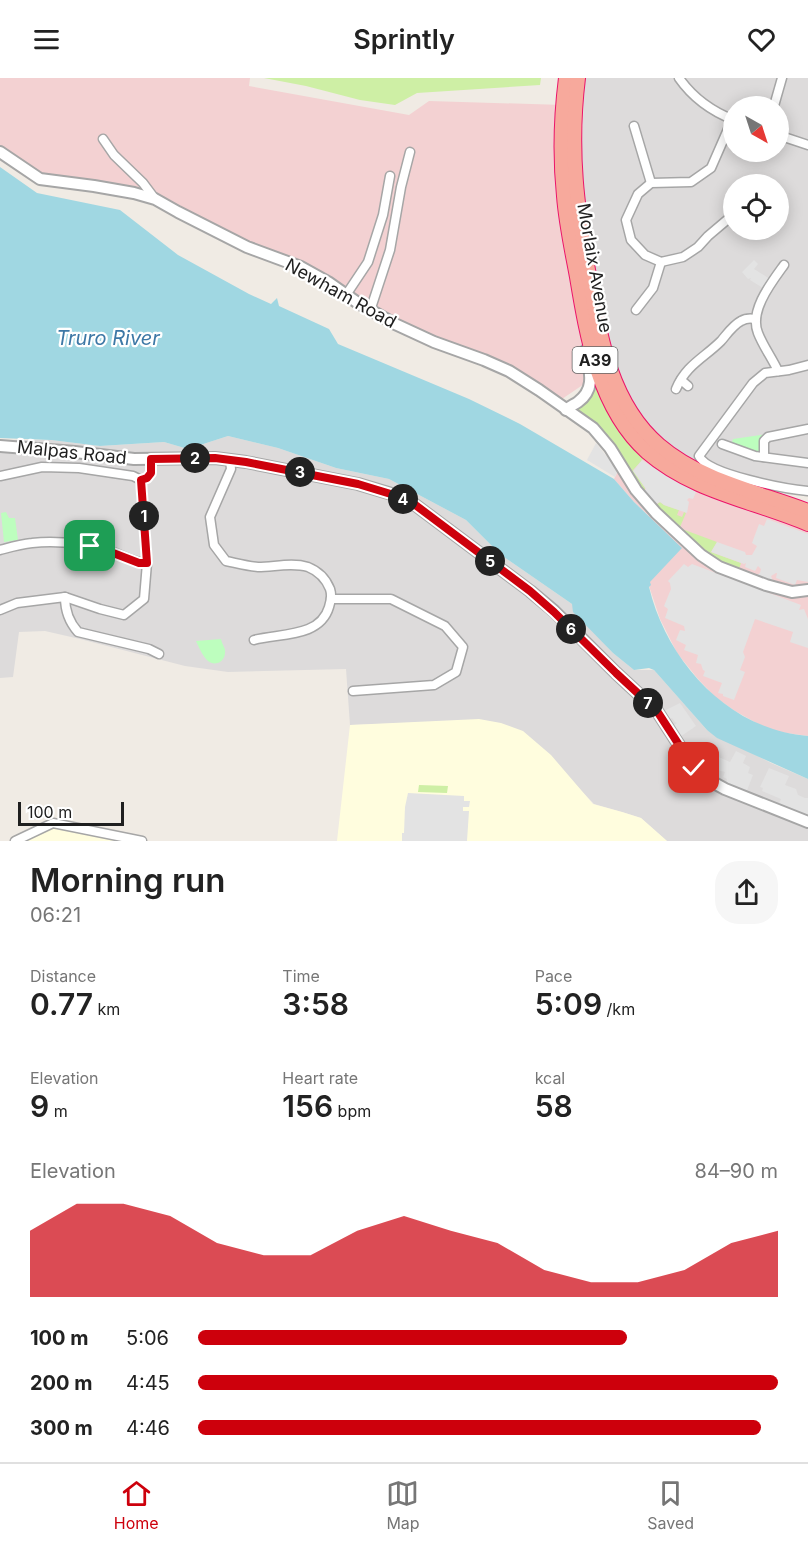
<!DOCTYPE html>
<meta charset="utf-8">
<style>
:root{--surface:#fff;--page:#f6f6f6;--text:#222;--muted:#767676;--line:#e0e0e0;--accent:#cd000c}
body{margin:0;font-family:Inter,sans-serif;background:var(--page);color:var(--text);height:100vh;display:flex;flex-direction:column;font-size:22px;white-space:nowrap}
*{box-sizing:border-box;margin:0}
p{font-size:20px;color:var(--muted)}
.icon{flex:none;width:33px;height:33px;fill:none;stroke:currentColor;stroke-width:2;stroke-linecap:round;stroke-linejoin:round}
.map{position:relative;height:763px;overflow:hidden}
.side{display:flex;flex-direction:column;background:var(--surface);flex:1}
.side>*{flex:none}
.needle{width:39px;rotate:141deg}
.buttons{position:absolute;left:723px;top:18px;display:grid;gap:12px}
.buttons a{display:grid;place-items:center;width:66px;height:66px;border-radius:50%;background:var(--surface);box-shadow:0 3px 15px #0003;font-size:30px}
.scale{position:absolute;left:18px;bottom:15px;width:106px;box-sizing:border-box;padding-left:6px;border:3px solid #1f1f1f;border-top:0;font-size:16px;line-height:21px;white-space:nowrap;color:#1f1f1f;-webkit-text-stroke:4px #fff;paint-order:stroke}
.pin{position:absolute;display:grid;place-items:center;width:51px;height:51px;color:#fff;margin:-26px;border-radius:12px;box-shadow:0 3px 9px #0006}
.km{position:absolute;width:30px;height:30px;margin:-15px;border-radius:50%;background:#222;color:#fff;font-size:16px;line-height:30px;text-align:center}
.round{display:grid;place-items:center;flex:none;width:63px;height:63px;border-radius:24px;background:var(--page)}
.overview{display:flex;align-items:center;justify-content:space-between;height:102px;padding:0 30px}
h1{font-size:33px;font-weight:600;line-height:45px}
.figures{display:grid;grid-template-columns:repeat(3,1fr);gap:9px;height:102px;padding:6px 30px}
.figures div{display:grid;align-content:center}
.figures b{font-size:30px;font-weight:600}
.figures small{font-size:16px;font-weight:400}
.figures p{font-size:16px}
.chart{height:168px;padding:12px 30px}
.chart p{display:flex;justify-content:space-between}
.chart svg{width:100%;height:108px;margin-top:6px;fill:var(--accent);opacity:.7}
ul{padding:0 30px;list-style:none;font-size:20px}
li{display:grid;grid-template-columns:96px 72px 1fr;align-items:center;height:45px}
li i{height:15px;border-radius:8px;background:var(--accent)}
header{display:flex;justify-content:space-between;align-items:center;height:78px;padding:0 30px;background:var(--surface);font-size:27px;font-weight:600}
.menu{display:flex;justify-content:space-around;align-items:center;height:84px;border-top:2px solid var(--line);background:var(--surface);font-size:16px;color:var(--muted)}
.menu a{display:grid;justify-items:center;gap:3px}
.menu .selected{color:var(--accent)}
.map>svg:first-child{display:block}
.residential{fill:#dddbdb;fill-rule:evenodd}
.commercial{fill:#f3d1d2}
.education{fill:#fffdde}
.grass{fill:#ceefa5}
.park{fill:#bdfebe}
.parking{fill:#e3e3e3}
.water{fill:#a0d7e2}
.lines{fill:none;stroke-linecap:round;stroke-linejoin:round}
.minor-casing{stroke:#a6a6a6;stroke-width:11}
.tertiary-casing{stroke:#a6a6a6;stroke-width:14}
.trunk-casing{stroke:#eb146a;stroke-width:16}
.minor{stroke:#fff;stroke-width:8}
.tertiary{stroke:#fff;stroke-width:10}
.trunk{stroke:#f7a99c;stroke-width:14}
.route-casing{stroke:#fff;stroke-width:12}
.route{stroke:#cd000c;stroke-width:8}
.labels{text-anchor:middle;dominant-baseline:central;stroke-width:4.5;stroke-linejoin:round;paint-order:stroke}
.shield{fill:#fff;stroke:#626262;stroke-width:1.5}
.shield-label{font-size:16px;font-weight:bold;fill:#1f1f1f}
.street-label{font-size:18px;fill:#1f1f1f;stroke:#fff}
.water-label{font-size:20px;font-style:italic;fill:#3d78a6;stroke:#fff}
</style>
<header><svg class="icon" aria-label="menu" viewBox="0 0 24 24"><path d="M4 6h16M4 12h16M4 18h16"/></svg>Sprintly<svg class="icon" aria-label="heart" viewBox="0 0 24 24"><path d="M12 20l-8-8c-3-5 5-10 8-4 3-6 11-1 8 4z"/></svg></header>
<div class="map">
<svg width="808" height="763" viewBox="0 0 808 763">
<rect width="100%" height="100%" fill="#f0ebe4"/>
<g class="residential">
<path d="M585 0H808V413L730 395 697 382 695 384 656 358 638 335 615 286 609 266 599 222 582 105V61ZM734 28H778V74H734ZM734 106H778V152H734Z"/>
<path d="M228 358 278 370 336 390 389 401 466 442 501 477 572 526 592 552 613 575 634 592H654L707 652 771 685 808 701V763H667L641 740 622 734 594 726 576 707 460 643 350 647 346 591 228 594 185 588 80 561 45 553 19 554 13 599 0 600V362H51L100 368 164 364 188 371Z"/>
</g>
<path class="commercial" d="M0 0H250L249 8 409 37 429 23 563 27 622 345 808 446V658L779 654 760 647 735 633 715 619 698 601 677 575 660 541 649 508V438L634 424 614 401 617 395 622 391 614 377 566 332 574 326 590 302 562 321 509 293 434 264 301 189 155 121 56 104 0 74Z"/>
<g class="education">
<path d="M479 641 501 645 523 653 551 677 593 726 622 734 641 740 667 763H337L350 647Z"/>
<path d="M53 745 142 763H15Z"/>
</g>
<g class="grass">
<path d="M264 0H541L540 7 417 15 395 27 360 22 306 8Z"/>
<path d="M596 300 646 378 633 392 645 410V414H643L576 332 592 316Z"/>
<path d="M660 424 664 427 679 432 677 437 682 439 684 434 686 435 680 449 682 451 717 464 711 474 741 485 739 491 710 479 676 449 656 427Z"/>
<path d="M419 707 448 708 447 715 418 714Z"/>
</g>
<g class="park">
<path d="M767 356 761 369 760 376 731 367 733 361Z"/>
<path d="M6 434 9 440H15L18 462 4 464 1 435Z"/>
<path d="M221 561C222 567 226 570 225 575 225 578 223 582 220 584 207 591 200 571 196 563Z"/>
</g>
<g class="parking">
<path d="M754 182 758 186 754 191 770 201 763 210 750 202 751 200 748 201 742 194Z"/>
<path d="M596 365 615 389 617 395 615 399 587 382Z"/>
<path d="M642 382 660 394 696 414 693 421 689 420 687 422 689 424 687 435 664 427 660 424 656 426V428L643 414 646 411 633 393Z"/>
<path d="M767 441 808 456V504L797 502 795 507 776 500 777 495H776L771 498 773 503 754 497H757L760 495 761 491 758 488 755 493 745 489 746 485 744 486 711 474 717 464 745 474 746 477H752L757 468 752 465 759 446 764 448Z"/>
<path d="M684 486 688 489 692 486 801 527 799 532 804 531 808 541V570L790 564 793 554 755 541 743 574 745 579 740 592 745 594 734 622 723 618V616L718 615 722 605 703 598 705 593 703 592 701 586 696 585 698 577 684 572 686 567 676 562 680 552 685 553 684 548 665 540 668 531 664 528 671 511 670 505 668 503Z"/>
<path d="M680 625 696 648 680 659 673 648 677 645 675 644 672 640 669 641 664 633Z"/>
<path d="M698 670 730 684 736 673 746 678 743 685 750 689 748 695 753 697 746 715 726 706 727 701 723 699 725 694 717 692 713 699 708 695 709 693 702 689 704 685 693 679Z"/>
<path d="M769 690 789 698 785 707 796 711 798 717 805 720H808V738L778 728 781 721 762 713 763 710 760 709Z"/>
<path d="M408 715 464 718V723H470L469 729H463V733H469L467 763H402V755H404L405 729Z"/>
</g>
<path class="water" d="M0 89 37 115 120 132 178 177 249 216 271 226 277 220 279 228 329 251 338 266 469 321 520 346 614 401 634 424 682 470 650 504 651 507 649 509C667 584 729 652 808 658V701L717 660 707 652 654 592 649 590 634 592 613 575 573 534 572 526 501 477 466 442 389 401 336 390 278 370 228 358 188 371 164 364 100 368 51 362 0 360Z"/>
<g class="lines">
<g class="minor-casing">
<g id="minor">
<path d="M679 0C693 20 711 33 734 42"/>
<path d="M774 28 782 0"/>
<path d="M732 42 711 90 691 104 651 105 638 116 626 142 631 162 645 177 661 184 683 179 698 169 708 158 734 136"/>
<path d="M634 48 651 105"/>
<path d="M778 57 808 67"/>
<path d="M103 61 114 77 143 105 155 121"/>
<path d="M346 217 368 184 383 137 390 98"/>
<path d="M636 232 653 210 661 184"/>
<path d="M370 233 390 172 401 109 410 74"/>
<path d="M808 287 789 292 765 295 753 305 699 378C708 397 787 411 808 413"/>
<path d="M778 293C772 280 763 268 758 255 749 233 771 205 784 187"/>
<path d="M681 302 688 308"/>
<path d="M676 311C686 287 704 280 721 263 727 256 733 247 741 243 746 240 750 240 755 241"/>
<path d="M722 366 755 378 808 385"/>
<path d="M764 379V363L768 359 808 351"/>
<path d="M230 382 231 391 210 439 214 467 226 483C236 485 247 488 258 489 274 489 292 484 308 489 318 493 326 501 330 511 332 517 331 523 329 529 320 560 279 555 254 562"/>
<path d="M0 398 42 389 79 390 133 398 141 402"/>
<path d="M0 472C11 469 21 466 32 465 56 462 84 466 107 472 121 476 133 485 147 485"/>
<path d="M65 519C65 533 69 544 78 554L149 571 159 576"/>
<path d="M331 521H391L445 548 463 569 456 594 434 607 353 613"/>
<path d="M0 532 17 525 65 519 100 531 124 537 144 521 147 485 141 402 147 400 151 395V381"/>
<path d="M15 763 53 745 142 763"/>
</g>
</g>
<g class="tertiary-casing">
<g id="tertiary">
<path d="M0 74 40 101 94 108 134 115 155 121 178 134 247 169 301 189 328 204 358 225 395 246 434 264 484 282 509 293 539 312 593 350 610 370 636 412 656 435 701 477 719 489 766 507 792 514 808 512"/>
<path d="M566 332C570 328 574 327 578 324 597 310 589 291 586 272"/>
<path d="M0 368 75 374 134 381 215 380 246 384 358 406 395 417 414 426 530 513 554 533 616 595 657 633 690 684 705 700 725 711 808 744"/>
</g>
</g>
<g class="trunk-casing">
<g id="trunk">
<path d="M566 0C561 39 560 79 564 118 566 145 572 172 577 199 587 259 599 331 647 374 693 414 754 423 808 446"/>
<path d="M578 0C569 73 577 131 590 203 600 261 612 327 659 367 701 403 758 414 808 433"/>
</g>
</g>
<use href="#minor" class="minor"/>
<use href="#tertiary" class="tertiary"/>
<use href="#trunk" class="trunk"/>
</g>
<g class="lines">
<g class="route-casing">
<path id="route" d="M90 468 108 473 139 485H147L141 402 147 400 151 395V381L215 380 246 384 358 406 394 417 414 426 530 513 554 534 616 595 657 633 694 690"/>
</g>
<use href="#route" class="route"/>
</g>
<g class="labels">
<rect class="shield" x="572.5" y="269" width="45" height="26" rx="4.5"/>
<g class="shield-label">
<text x="595" y="282">A39</text>
</g>
<g class="street-label">
<text transform="translate(595 190) rotate(80)">Morlaix Avenue</text>
<text transform="translate(341 215) rotate(29)">Newham Road</text>
<text transform="translate(72 374) rotate(6)">Malpas Road</text>
</g>
<g class="water-label">
<text x="108" y="260">Truro River</text>
</g>
</g>
</svg>
<div class="buttons">
<a><svg class="needle" viewBox="-14 -14 28 28"><path d="M0-13l5 13h-10z" fill="#e53935"/><path d="M0 13l5-13h-10z" fill="#767676"/></svg></a>
<a><svg class="icon" aria-label="locate" viewBox="0 0 24 24"><circle cx="12" cy="12" r="6"/><path d="M12 2v4M12 18v4M2 12h4M18 12h4"/></svg></a>
</div>
<div class="scale">100 m</div>
<div class="pin" style="left:90px;top:468px;background:#1e9e55"><svg class="icon" aria-label="arrive" viewBox="0 0 24 24"><path d="M6 21V4h12l-3 4 3 4H6"/></svg></div>
<div class="pin" style="left:694px;top:690px;background:#d93025"><svg class="icon" aria-label="check" viewBox="0 0 24 24"><path d="M5 12l5 5 9-10"/></svg></div>
<b class="km" style="left:144px;top:438px">1</b>
<b class="km" style="left:195px;top:380px">2</b>
<b class="km" style="left:300px;top:394px">3</b>
<b class="km" style="left:403px;top:421px">4</b>
<b class="km" style="left:490px;top:483px">5</b>
<b class="km" style="left:571px;top:551px">6</b>
<b class="km" style="left:648px;top:625px">7</b>
</div>
<section class="side">
<div class="overview"><div><h1>Morning run</h1><p>06:21</p></div><a class="round"><svg class="icon" aria-label="share" viewBox="0 0 24 24"><path d="M12 15V3M7 8l5-5 5 5M5 13v7h14v-7"/></svg></a></div>
<div class="figures">
<div><p>Distance</p><b>0.77<small> km</small></b></div>
<div><p>Time</p><b>3:58</b></div>
<div><p>Pace</p><b>5:09<small> /km</small></b></div>
</div>
<div class="figures">
<div><p>Elevation</p><b>9<small> m</small></b></div>
<div><p>Heart rate</p><b>156<small> bpm</small></b></div>
<div><p>kcal</p><b>58</b></div>
</div>
<div class="chart"><p><span>Elevation</span>84–90 m</p>
<svg viewBox="0 0 160 44" preserveAspectRatio="none"><path d="M0 44V17L10 6L20 6L30 11L40 22L50 27L60 27L70 17L80 11L90 17L100 22L110 33L120 38L130 38L140 33L150 22L160 17V44z"/></svg>
</div>
<ul>
<li><b>100 m</b>5:06<i style="width:74%"></i></li>
<li><b>200 m</b>4:45<i style="width:100%"></i></li>
<li><b>300 m</b>4:46<i style="width:97%"></i></li>
</ul>
</section>
<nav class="menu">
<a class="selected"><svg class="icon" aria-label="home" viewBox="0 0 24 24"><path d="M3 11l9-7 9 7M6 9v11h12V9"/></svg>Home</a>
<a><svg class="icon" aria-label="map" viewBox="0 0 24 24"><path d="M3 6l6-2 6 2 6-2v14l-6 2-6-2-6 2zM9 4v14M15 6v14"/></svg>Map</a>
<a><svg class="icon" aria-label="saved" viewBox="0 0 24 24"><path d="M7 4h10v16l-5-4-5 4z"/></svg>Saved</a>
</nav>
